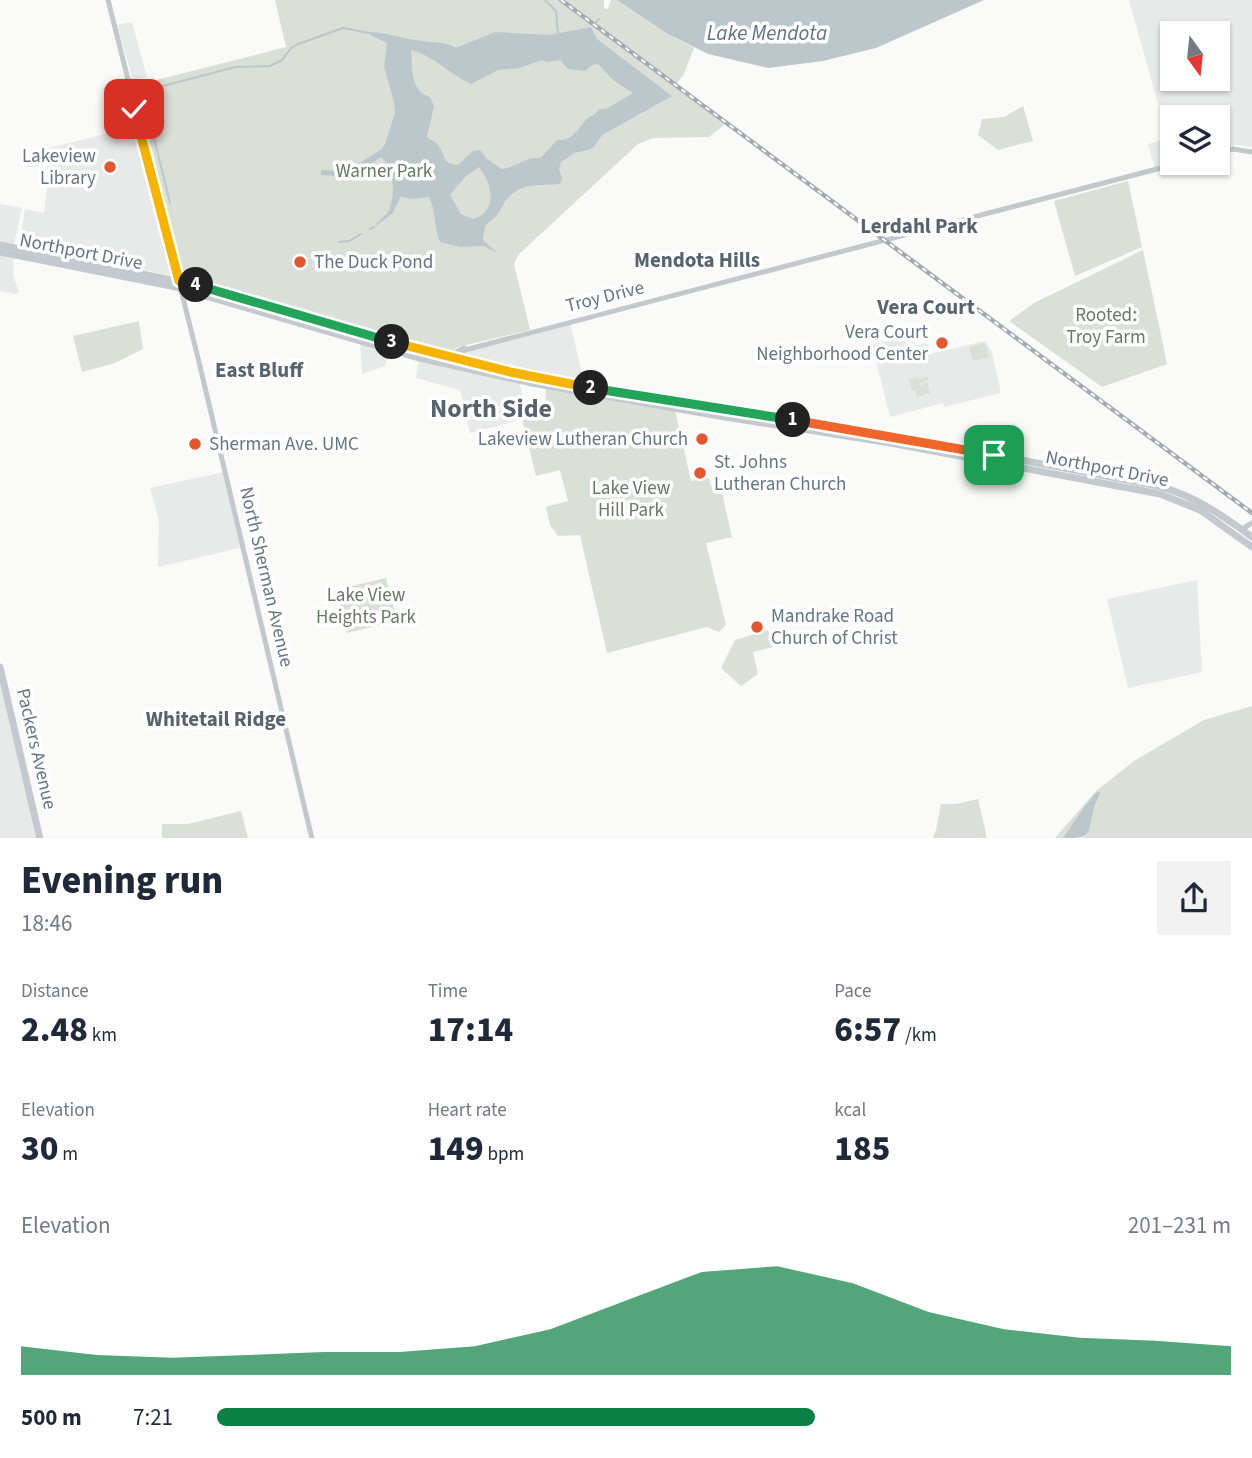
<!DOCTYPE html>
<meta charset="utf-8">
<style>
:root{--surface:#fff;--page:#f2f2f3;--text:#1f2937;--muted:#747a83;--accent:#0b8043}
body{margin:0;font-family:"Source Sans 3",sans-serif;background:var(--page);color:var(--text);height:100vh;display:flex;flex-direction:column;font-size:26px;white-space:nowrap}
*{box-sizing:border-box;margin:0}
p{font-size:23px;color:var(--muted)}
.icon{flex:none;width:38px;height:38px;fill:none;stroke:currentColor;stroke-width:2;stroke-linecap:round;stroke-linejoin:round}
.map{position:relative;height:838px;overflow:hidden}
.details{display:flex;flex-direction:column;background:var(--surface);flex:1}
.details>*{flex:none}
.needle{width:46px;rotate:165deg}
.fabs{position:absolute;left:1160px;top:21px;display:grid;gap:14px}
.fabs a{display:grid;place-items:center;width:70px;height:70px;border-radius:0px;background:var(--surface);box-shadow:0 2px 5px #0004;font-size:35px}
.pin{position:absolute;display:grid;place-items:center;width:60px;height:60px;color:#fff;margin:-30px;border-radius:14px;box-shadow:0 4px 10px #0006}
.km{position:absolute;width:35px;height:35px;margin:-18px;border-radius:50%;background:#222;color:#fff;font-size:19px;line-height:35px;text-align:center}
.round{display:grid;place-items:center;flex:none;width:74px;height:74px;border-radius:0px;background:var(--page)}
.overview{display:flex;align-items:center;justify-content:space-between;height:119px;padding:0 21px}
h1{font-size:38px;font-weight:800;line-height:52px}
.figures{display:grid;grid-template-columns:repeat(3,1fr);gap:10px;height:119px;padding:7px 21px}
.figures div{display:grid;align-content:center}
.figures b{font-size:35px;font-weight:800}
.figures small{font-size:19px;font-weight:400}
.figures p{font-size:19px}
.chart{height:196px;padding:14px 21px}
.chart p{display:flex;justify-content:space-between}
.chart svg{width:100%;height:126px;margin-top:7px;fill:var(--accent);opacity:.7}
ul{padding:0 21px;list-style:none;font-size:23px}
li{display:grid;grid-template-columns:112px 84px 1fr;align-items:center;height:52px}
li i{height:18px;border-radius:9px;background:var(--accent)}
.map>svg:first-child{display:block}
.built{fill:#e8e9e9;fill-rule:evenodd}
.green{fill:#dadfd7}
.water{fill:#bbc7cb;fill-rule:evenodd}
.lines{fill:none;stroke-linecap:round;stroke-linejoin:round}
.stream{stroke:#bbc7cb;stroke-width:2}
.minor{stroke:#c3c8cc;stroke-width:5}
.major{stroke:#c3c9ce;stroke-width:7}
.rail-casing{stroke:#a2aab0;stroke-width:4.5}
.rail{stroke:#fff;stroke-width:2;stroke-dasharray:5;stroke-linecap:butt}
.split-1-casing{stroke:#fff;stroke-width:14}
.split-2-casing{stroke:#fff;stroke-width:14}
.split-3-casing{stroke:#fff;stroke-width:14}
.split-4-casing{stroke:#fff;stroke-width:14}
.split-5-casing{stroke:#fff;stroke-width:14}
.split-1{stroke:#f0652b;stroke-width:9}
.split-2{stroke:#22a559;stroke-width:9}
.split-3{stroke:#f5b400;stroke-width:9}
.split-4{stroke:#22a559;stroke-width:9}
.split-5{stroke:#f5b400;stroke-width:9}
.poi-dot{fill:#e4572e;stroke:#fff;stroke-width:2.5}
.labels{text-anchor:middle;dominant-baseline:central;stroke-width:7;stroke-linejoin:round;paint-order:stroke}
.poi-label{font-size:19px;fill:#657683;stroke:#fff;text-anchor:start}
.park-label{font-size:19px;fill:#687a64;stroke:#fff}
.street-label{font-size:19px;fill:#657683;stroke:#fff}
.water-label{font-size:21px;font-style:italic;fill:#60757c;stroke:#fff}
.neighbourhood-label{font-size:21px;font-weight:bold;fill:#57646e;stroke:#fff}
.district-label{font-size:26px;font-weight:bold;fill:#57646e;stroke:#fff}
</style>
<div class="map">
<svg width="1252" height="839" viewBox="0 0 1252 839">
<rect width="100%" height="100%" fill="#fafaf8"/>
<g class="built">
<path d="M1129 0H1252V147L1236 145 1218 148V117H1172V154ZM1172 33H1218V79H1172Z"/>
<path d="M132 22 147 77 133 80 117 25Z"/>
<path d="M137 126 173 276 19 245 25 209 44 213 47 188V165L27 167 25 154Z"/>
<path d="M1165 139 1172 165 1155 169 1148 144Z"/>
<path d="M0 204 22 208 14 244 0 243Z"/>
<path d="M0 252 14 255 13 275 19 292 15 294 0 291Z"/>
<path d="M570 322 585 387 458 356 459 352Z"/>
<path d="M904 336 907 348 924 343 929 345 930 354 985 341 992 352 1001 393 944 407 943 403 890 417 872 345Z"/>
<path d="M360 340 390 349 385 366 362 374Z"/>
<path d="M419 358 519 380 527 418 470 433 460 390 416 378Z"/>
<path d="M224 472 240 548 158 567 159 521 150 488Z"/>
<path d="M1197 580 1202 672 1128 688 1107 599Z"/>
<path d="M0 674 39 838H0Z"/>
</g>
<g class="green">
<path d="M275 0H604V8L608 9 611 0H617L666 33 694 48 683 76 674 86 725 124 709 137 653 138 638 144 518 255 514 264 530 330 458 347 448 353 382 338 182 278 133 86 286 47Z"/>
<path d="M1023 106 1033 141 998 150 978 135 982 119 1004 117Z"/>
<path d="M1128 181 1142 247 1075 276 1054 201Z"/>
<path d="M1143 250 1167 364 1102 387 1009 321 1034 303Z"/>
<path d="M139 321 143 349 115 363 82 372 73 336Z"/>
<path d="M985 343 989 357 973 361 969 347Z"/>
<path d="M918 377 919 379 928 377V380L920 383 921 386 927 382 930 393 916 397V391L921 389 912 391 909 380Z"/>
<path d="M546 388 675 410 691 481 709 478 711 486 720 484 732 537 706 543 726 625 719 632 707 627 607 653 580 535 558 536 550 525 546 507 568 501 560 470 536 476 522 419 545 413Z"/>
<path d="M386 578 397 621 347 633 335 590Z"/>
<path d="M768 630 773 647 753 652 758 674 741 686 721 668 735 640Z"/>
<path d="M1252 706V838H1082L1087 835 1094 805 1084 807 1063 838 1054 839 1096 791 1134 761 1204 720Z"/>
<path d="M978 799 987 838H933L936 830 941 804H956Z"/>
<path d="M241 811 248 838H162V824H188Z"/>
</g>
<g class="water">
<path d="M617 0H984L876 48 823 61 768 68 708 54 666 33Z"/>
<path d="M591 27 597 39 672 96 602 135 594 147 588 150 574 153 561 162 559 169 562 178 560 184C541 186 521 182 507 199 503 203 502 209 498 214 484 229 486 218 483 240L497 253 484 246 460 247 440 242C434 228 436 210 429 197L410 199 401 196 392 214 374 227C379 220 385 217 389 210 396 194 394 170 381 157L352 177 321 175V170L337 171 350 169 382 149 385 144 395 113 394 102 384 67 387 43 370 35V32C388 33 404 39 422 41 435 43 444 41 456 48L495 32 549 35ZM411 50C434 56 450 74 471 84L498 70 519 68 542 60 547 62 560 60 568 69 585 71 592 65 598 64 613 80 633 93 606 109H599C595 116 590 115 585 121 576 131 573 141 557 140L541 158C526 156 517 167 502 169L487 159 480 150 473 151 458 165C439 163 447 154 437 144 435 141 430 140 427 137L434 106 430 97C409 91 413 67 411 50ZM479 167C492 183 499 211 473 219L461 214 450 195 465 177Z"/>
<path d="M1097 792H1100C1099 799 1095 801 1094 808 1087 834 1094 839 1063 838L1084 807Z"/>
</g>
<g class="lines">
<g class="stream">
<path d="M545 0 556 11 558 34"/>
<path d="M596 22 599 19"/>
<path d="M170 203 145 102 148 90 235 67 270 66 282 60 291 48 298 44 343 28 369 33"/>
<path d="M370 229 374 227"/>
<path d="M339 242 349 241 361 234"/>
</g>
<g class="minor">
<path d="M108 0 150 167"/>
<path d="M129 80 135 96 139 117"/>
<path d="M1218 152 1233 149 1252 152"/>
<path d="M150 166 199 362 312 839"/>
<path d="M158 189 171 234 178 271"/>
<path d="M461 351 1180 163"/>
<path d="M1242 529 1252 523"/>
</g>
<g class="major">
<path d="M0 245 191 284 429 353 541 379 895 436 1158 486C1195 496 1222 515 1252 537"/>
<path d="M0 252 171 286 419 358 532 383 725 417 891 443 1160 494 1200 510 1252 547"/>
<path d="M446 356 453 355 464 349"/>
<path d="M0 667 40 839"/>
</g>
<g class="rail-casing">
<path id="rail" d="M561 0 1252 513"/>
</g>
<use href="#rail" class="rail"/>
</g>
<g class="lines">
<g class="split-1-casing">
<path id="split-1" d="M793 420 994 455"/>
</g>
<g class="split-2-casing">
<path id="split-2" d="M591 388 793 420"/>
</g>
<g class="split-3-casing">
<path id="split-3" d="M392 342 510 372 591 388"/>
</g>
<g class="split-4-casing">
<path id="split-4" d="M196 285 392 342"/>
</g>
<g class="split-5-casing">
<path id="split-5" d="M134 109 179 281 196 285"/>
</g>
<use href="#split-1" class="split-1"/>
<use href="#split-2" class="split-2"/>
<use href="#split-3" class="split-3"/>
<use href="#split-4" class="split-4"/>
<use href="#split-5" class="split-5"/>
</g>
<g class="poi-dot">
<circle cx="110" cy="167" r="7"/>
<circle cx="300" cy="262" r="7"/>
<circle cx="942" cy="343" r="7"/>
<circle cx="702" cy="439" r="7"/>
<circle cx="195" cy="444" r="7"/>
<circle cx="700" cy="473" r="7"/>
<circle cx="757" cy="627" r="7"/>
</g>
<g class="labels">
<g class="poi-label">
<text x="96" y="156" text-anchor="end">Lakeview<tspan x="96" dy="22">Library</tspan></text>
<text x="314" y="262">The Duck Pond</text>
<text x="928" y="332" text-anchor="end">Vera Court<tspan x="928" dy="22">Neighborhood Center</tspan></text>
<text x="688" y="439" text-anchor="end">Lakeview Lutheran Church</text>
<text x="209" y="444">Sherman Ave. UMC</text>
<text x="714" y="462">St. Johns<tspan x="714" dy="22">Lutheran Church</tspan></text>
<text x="771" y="616">Mandrake Road<tspan x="771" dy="22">Church of Christ</tspan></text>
</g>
<g class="park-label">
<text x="384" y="171">Warner Park</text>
<text x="1106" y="315">Rooted:<tspan x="1106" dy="22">Troy Farm</tspan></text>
<text x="631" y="488">Lake View<tspan x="631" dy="22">Hill Park</tspan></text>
<text x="366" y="595">Lake View<tspan x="366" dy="22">Heights Park</tspan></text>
</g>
<g class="street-label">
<text transform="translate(81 252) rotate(11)">Northport Drive</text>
<text transform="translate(605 297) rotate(-14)">Troy Drive</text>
<text transform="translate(1107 469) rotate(11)">Northport Drive</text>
<text transform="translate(266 577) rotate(77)">North Sherman Avenue</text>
<text transform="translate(36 749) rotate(77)">Packers Avenue</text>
</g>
<g class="water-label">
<text x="767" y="33">Lake Mendota</text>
</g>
<g class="neighbourhood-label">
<text x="919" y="226">Lerdahl Park</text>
<text x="697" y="260">Mendota Hills</text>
<text x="926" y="307">Vera Court</text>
<text x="259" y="370">East Bluff</text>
<text x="216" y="719">Whitetail Ridge</text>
</g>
<g class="district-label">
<text x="491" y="408">North Side</text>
</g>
</g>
</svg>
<div class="fabs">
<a><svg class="needle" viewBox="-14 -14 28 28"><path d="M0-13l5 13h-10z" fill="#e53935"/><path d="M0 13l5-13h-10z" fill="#747a83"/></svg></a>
<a><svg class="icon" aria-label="layers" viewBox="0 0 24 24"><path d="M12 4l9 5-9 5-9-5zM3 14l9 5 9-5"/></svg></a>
</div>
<div class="pin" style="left:994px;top:455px;background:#1e9e55"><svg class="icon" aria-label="arrive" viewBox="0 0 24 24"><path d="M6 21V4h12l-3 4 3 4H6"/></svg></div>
<div class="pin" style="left:134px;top:109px;background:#d93025"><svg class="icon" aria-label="check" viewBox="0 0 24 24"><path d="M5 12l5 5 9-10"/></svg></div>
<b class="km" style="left:793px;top:420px">1</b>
<b class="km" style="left:591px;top:388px">2</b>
<b class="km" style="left:392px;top:342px">3</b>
<b class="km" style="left:196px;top:285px">4</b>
</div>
<section class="details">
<div class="overview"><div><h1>Evening run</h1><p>18:46</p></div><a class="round"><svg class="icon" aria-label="share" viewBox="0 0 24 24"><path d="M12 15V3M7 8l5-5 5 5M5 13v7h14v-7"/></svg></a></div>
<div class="figures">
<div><p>Distance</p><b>2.48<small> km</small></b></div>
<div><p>Time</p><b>17:14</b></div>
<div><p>Pace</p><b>6:57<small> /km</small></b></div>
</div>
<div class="figures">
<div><p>Elevation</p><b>30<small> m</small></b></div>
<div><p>Heart rate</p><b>149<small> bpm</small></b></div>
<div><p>kcal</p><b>185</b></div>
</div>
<div class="chart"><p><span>Elevation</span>201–231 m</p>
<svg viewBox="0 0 160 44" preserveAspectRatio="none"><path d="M0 44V34L10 37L20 38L30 37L40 36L50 36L60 34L70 28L80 18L90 8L100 6L110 12L120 22L130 28L140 31L150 32L160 34V44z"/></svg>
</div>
<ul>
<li><b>500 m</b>7:21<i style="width:59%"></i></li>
</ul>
</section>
